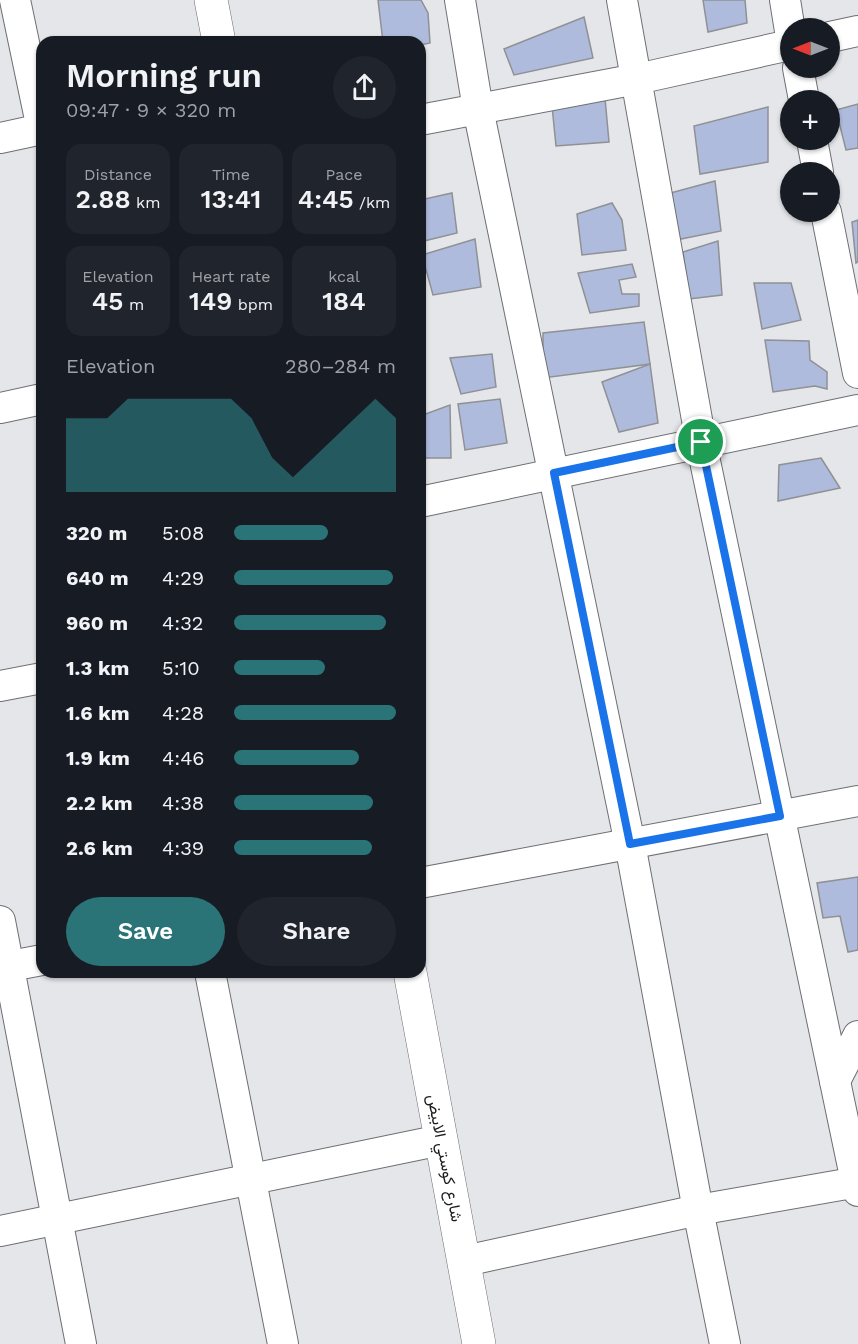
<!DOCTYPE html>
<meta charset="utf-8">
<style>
:root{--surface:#171b24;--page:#20242c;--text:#f1f3f6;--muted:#9ea1a6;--accent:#2a7478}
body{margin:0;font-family:"Work Sans",Vazirmatn,sans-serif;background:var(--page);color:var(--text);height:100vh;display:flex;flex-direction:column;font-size:22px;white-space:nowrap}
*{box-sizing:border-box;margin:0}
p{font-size:20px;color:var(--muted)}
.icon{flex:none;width:33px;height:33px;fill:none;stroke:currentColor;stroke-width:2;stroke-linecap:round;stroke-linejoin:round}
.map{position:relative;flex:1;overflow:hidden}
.drawer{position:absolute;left:36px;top:36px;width:390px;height:942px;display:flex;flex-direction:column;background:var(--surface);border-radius:18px;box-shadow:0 2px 4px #0004}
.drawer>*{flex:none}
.needle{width:39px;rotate:270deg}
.buttons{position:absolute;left:780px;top:18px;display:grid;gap:12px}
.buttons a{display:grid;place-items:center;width:60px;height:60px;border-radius:50%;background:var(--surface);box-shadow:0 2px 4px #0004;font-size:30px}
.pin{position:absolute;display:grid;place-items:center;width:51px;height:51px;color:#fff;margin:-26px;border:3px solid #fff;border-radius:50%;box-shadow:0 2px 6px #0007}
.round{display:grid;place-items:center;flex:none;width:63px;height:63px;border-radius:32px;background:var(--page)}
.head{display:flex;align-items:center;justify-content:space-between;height:102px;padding:0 30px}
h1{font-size:33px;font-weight:600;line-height:45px}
.figures{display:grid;grid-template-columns:repeat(3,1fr);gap:9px;height:102px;padding:6px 30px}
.figures div{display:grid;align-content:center;border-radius:15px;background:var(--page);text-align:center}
.figures b{font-size:26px;font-weight:600}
.figures small{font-size:16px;font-weight:400}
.figures p{font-size:16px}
.chart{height:168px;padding:12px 30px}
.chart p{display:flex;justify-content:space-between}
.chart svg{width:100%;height:108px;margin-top:6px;fill:var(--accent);opacity:.7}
.cta{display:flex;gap:12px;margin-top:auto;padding:12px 30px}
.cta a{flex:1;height:69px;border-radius:36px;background:var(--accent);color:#fff;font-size:24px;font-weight:600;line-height:69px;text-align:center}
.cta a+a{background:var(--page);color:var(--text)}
ul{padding:0 30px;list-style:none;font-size:20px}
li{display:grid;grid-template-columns:96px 72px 1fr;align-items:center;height:45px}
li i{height:15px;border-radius:8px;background:var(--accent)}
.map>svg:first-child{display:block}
.building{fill:#aebbdc;stroke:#8f9194;stroke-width:1.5}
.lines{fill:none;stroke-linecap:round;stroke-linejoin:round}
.minor-casing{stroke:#6e6f72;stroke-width:32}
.highway-casing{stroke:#6e6f72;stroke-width:34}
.minor{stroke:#fff;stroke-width:30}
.highway{stroke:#fff;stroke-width:33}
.route-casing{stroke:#fff;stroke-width:12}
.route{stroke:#1a73e8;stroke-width:8}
.labels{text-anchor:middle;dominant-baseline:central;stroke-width:5;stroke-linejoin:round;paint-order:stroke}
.street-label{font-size:16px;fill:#1b1c1d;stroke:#fff}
</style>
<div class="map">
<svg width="858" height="1344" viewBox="0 0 858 1344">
<rect width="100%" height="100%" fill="#e4e6ea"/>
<g class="building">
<path d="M378 0H421L428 13 430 43 420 45V42H383Z"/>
<path d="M703 0H745L747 23 708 32Z"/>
<path d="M584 17 593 58 514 75 504 49Z"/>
<path d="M605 98 609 142 556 146 552 106Z"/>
<path d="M858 104V148L846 150 836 110Z"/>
<path d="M768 107V162L700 174 694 126Z"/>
<path d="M715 181 721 231 671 241 663 195Z"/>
<path d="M452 193 457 233 420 242V200Z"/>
<path d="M612 203 622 220 626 250 582 255 577 214Z"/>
<path d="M858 220V262L856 263 852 222Z"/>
<path d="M475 239 481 287 433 295 422 255Z"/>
<path d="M718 241 722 295 689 299 683 252Z"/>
<path d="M632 264 636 277 619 280 622 294H639V306L590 313 578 273Z"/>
<path d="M754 283H791L801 320 762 329Z"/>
<path d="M644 322 650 364 543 378V333Z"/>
<path d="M765 340 809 341 810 360 827 372V389L815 386 773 392Z"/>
<path d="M492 354 496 387 461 394 450 358Z"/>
<path d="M650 364 658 423 619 432 602 382Z"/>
<path d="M500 399 507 443 465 450 458 404Z"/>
<path d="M450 405 451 458H420V416Z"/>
<path d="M821 458 840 488 778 501 779 465Z"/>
<path d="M858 877V950L848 952 840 916 823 918 817 883Z"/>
</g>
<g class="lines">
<g class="minor-casing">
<g id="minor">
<path d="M15 0 42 129"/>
<path d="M460 0 478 109 630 844 698 1210 725 1344"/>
<path d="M622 0 701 442 858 1191"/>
<path d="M785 0 790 31"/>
<path d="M830 37 858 31"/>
<path d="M798 68 804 100"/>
<path d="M420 120 637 79 790 45"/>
<path d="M0 138 42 129"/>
<path d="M812 140 818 172"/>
<path d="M826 212 858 373"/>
<path d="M0 408 42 399"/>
<path d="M420 502 858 410"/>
<path d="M0 686 42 678"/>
<path d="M420 883 858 801"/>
<path d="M0 921 81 1344"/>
<path d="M0 968 42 960"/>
<path d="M210 972 283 1344"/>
<path d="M835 1081 858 1036"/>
<path d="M0 1231 441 1140"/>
<path d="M465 1261 698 1210 858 1182"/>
</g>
</g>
<g class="highway-casing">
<g id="highway">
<path d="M211 0 219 42"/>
<path d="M410 972 479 1344"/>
</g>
</g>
<use href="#minor" class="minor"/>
<use href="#highway" class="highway"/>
</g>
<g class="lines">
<g class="route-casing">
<path id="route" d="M701 442 780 816 630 844 554 473Z"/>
</g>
<use href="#route" class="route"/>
</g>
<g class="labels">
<g class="street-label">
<text transform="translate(445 1158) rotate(79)">شارع كوستي الابيض</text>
</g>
</g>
</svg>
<div class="buttons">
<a><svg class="needle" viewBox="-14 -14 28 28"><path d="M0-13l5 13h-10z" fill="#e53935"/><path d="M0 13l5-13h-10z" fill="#9ea1a6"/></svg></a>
<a>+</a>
<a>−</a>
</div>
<div class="pin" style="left:701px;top:442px;background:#1e9e55"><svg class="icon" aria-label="arrive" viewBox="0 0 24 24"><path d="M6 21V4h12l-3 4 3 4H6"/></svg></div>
<section class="drawer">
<div class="head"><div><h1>Morning run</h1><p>09:47 · 9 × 320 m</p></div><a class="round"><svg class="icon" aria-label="share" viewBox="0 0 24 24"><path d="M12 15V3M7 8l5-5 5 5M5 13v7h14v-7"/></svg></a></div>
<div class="figures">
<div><p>Distance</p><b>2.88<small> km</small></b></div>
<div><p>Time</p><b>13:41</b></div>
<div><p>Pace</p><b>4:45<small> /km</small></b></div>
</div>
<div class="figures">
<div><p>Elevation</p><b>45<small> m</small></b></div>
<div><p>Heart rate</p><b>149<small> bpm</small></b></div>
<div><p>kcal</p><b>184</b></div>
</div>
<div class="chart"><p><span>Elevation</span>280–284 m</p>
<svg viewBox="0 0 160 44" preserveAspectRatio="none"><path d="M0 44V14L10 14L20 14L30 6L40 6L50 6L60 6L70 6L80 6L90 14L100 30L110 38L120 30L130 22L140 14L150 6L160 14V44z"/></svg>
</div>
<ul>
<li><b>320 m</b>5:08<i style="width:58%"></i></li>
<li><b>640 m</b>4:29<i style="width:98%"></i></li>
<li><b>960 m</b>4:32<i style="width:94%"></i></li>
<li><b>1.3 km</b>5:10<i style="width:56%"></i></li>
<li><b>1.6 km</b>4:28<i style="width:100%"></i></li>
<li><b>1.9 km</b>4:46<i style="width:77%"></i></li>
<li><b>2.2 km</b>4:38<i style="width:86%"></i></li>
<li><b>2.6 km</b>4:39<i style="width:85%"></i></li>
</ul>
<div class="cta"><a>Save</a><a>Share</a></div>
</section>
</div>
